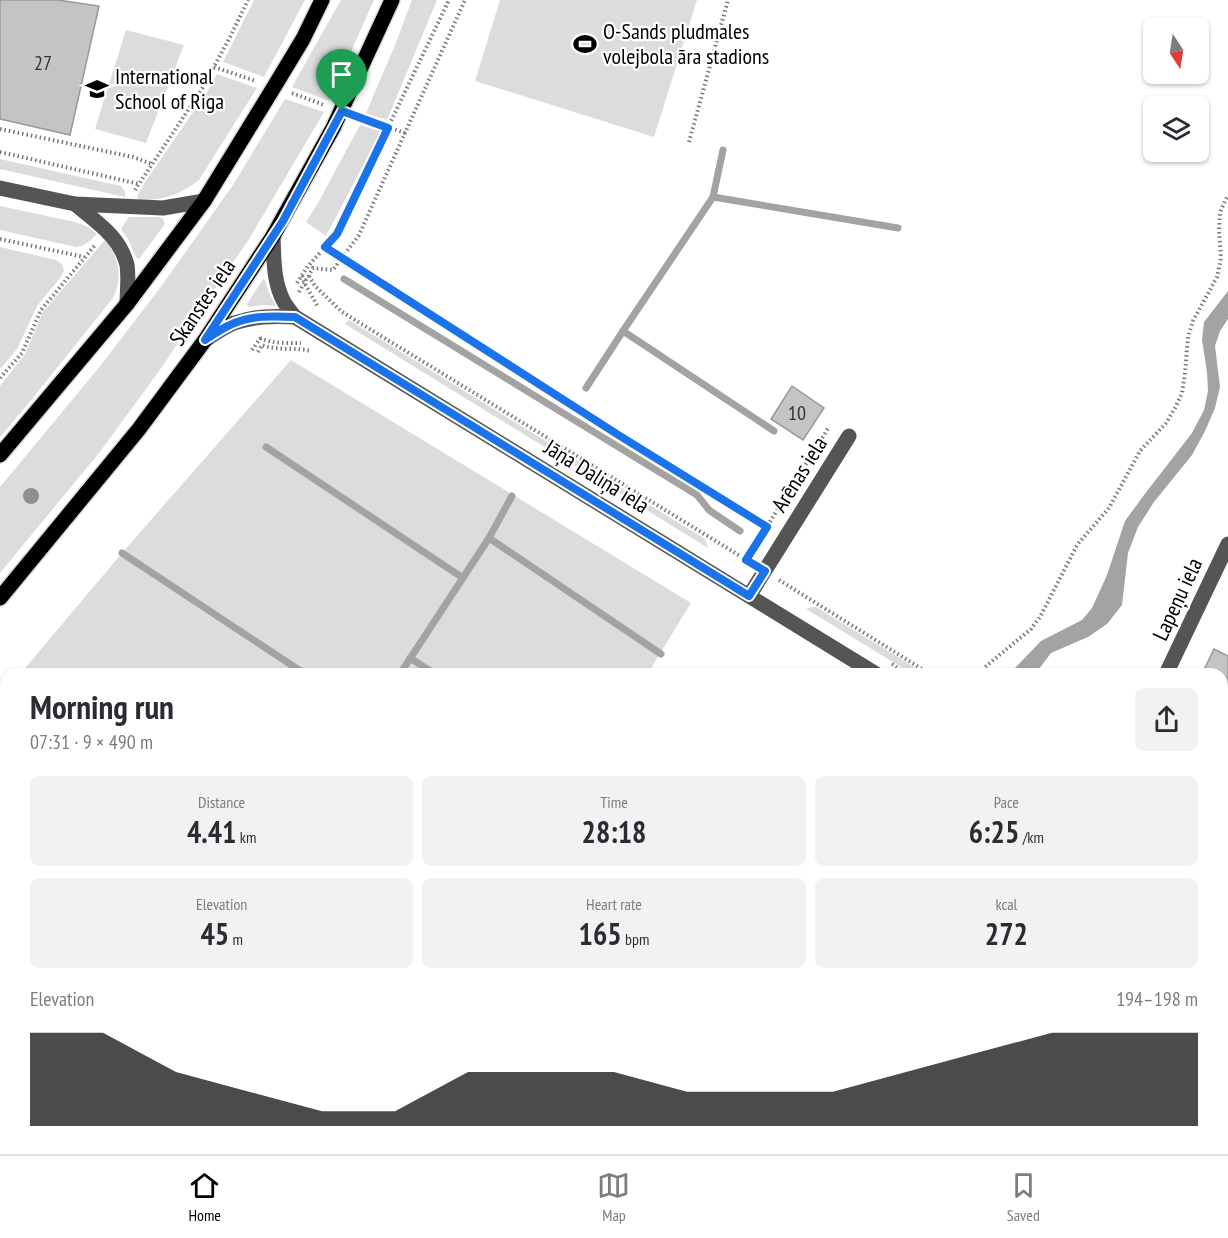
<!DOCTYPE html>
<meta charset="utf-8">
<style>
:root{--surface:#fff;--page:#f2f2f3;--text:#2b2b33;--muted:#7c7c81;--line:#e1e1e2;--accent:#000}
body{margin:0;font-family:"PT Sans Narrow",sans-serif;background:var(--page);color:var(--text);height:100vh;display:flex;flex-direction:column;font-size:22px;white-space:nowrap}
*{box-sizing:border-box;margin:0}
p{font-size:20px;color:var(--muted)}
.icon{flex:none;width:33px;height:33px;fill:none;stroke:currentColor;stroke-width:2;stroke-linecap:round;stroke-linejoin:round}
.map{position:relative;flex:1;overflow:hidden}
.panel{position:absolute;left:0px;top:668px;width:1228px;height:488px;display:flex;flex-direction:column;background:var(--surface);border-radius:18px 18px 0 0;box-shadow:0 2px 4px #0004}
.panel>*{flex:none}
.needle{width:39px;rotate:168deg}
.buttons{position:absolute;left:1143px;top:18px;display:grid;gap:12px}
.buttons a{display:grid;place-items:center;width:66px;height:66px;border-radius:9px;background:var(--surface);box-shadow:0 2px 4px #0004;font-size:30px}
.pin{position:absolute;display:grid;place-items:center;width:51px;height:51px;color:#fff;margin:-62px -26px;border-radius:50% 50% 50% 0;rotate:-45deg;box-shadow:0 0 6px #0007}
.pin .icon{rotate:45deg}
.round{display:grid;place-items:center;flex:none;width:63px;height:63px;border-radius:9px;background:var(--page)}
.summary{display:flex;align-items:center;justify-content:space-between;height:102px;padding:0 30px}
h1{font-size:33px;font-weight:700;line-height:45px}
.metrics{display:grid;grid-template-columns:repeat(3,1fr);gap:9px;height:102px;padding:6px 30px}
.metrics div{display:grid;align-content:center;border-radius:9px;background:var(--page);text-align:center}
.metrics b{font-size:30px;font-weight:700}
.metrics small{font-size:16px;font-weight:400}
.metrics p{font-size:16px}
.chart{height:168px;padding:12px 30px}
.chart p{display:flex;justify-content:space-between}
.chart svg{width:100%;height:108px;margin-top:6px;fill:var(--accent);opacity:.7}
.menu{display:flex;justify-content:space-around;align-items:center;height:84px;border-top:2px solid var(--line);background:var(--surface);font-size:16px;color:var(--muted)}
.menu a{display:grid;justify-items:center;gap:3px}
.menu .on{color:var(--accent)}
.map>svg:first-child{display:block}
.green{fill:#dcdcdc}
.water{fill:#a3a3a3}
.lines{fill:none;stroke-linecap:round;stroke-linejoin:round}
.stream{stroke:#a3a3a3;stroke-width:7}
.building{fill:#c4c4c4;stroke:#999;stroke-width:1.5}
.major-casing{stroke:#dbdbdb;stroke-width:18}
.path{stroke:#777;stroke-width:4;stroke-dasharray:1.5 3;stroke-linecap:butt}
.minor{stroke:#555;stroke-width:15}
.major{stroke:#000;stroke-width:15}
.tree{fill:#8f8f8f}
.route-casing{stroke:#fff;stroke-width:12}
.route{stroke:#1a73e8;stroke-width:8}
.labels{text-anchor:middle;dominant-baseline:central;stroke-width:4.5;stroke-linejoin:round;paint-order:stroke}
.number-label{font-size:20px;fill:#313131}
.poi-label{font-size:22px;fill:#000;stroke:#fff;text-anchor:start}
.street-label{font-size:22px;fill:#000;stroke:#fff}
</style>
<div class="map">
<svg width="1228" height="1154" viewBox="0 0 1228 1154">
<rect width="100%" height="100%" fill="#fff"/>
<g class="green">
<path d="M254 0H305L264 77 223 62Z"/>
<path d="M341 0H374L329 101 292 87Z"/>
<path d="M412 0H437L387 120 366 113 395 45Z"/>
<path d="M500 0H697L654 137 475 81Z"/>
<path d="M126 30 184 45 146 143 95 129Z"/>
<path d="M217 74 257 88 199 180C179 195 164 200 139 200L137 196 145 182 207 92Z"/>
<path d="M285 99 324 112 249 239 157 374 99 453 0 573V487L101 365 163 284 233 185Z"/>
<path d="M360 125 381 131 326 236 306 222 318 203Z"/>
<path d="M0 159 121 186 125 192V197L0 169Z"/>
<path d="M0 206 75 222 86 226 97 234C90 241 86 246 76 247L0 230Z"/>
<path d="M129 217H160L163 219 165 224 139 259 136 257 128 239 121 229Z"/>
<path d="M105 240C119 257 123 278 113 298L32 399 0 437V386L25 354 43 312Z"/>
<path d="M0 247 56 260 62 264 64 271 60 278 37 306 17 349 0 369Z"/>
<path d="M263 279 265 280 269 293 276 306 263 305 248 307 247 304Z"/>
<path d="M349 320 705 539 708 548 345 324Z"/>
<path d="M291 360 691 603 648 673H21L122 553Z"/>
<path d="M813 607H816L924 673H911L806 609Z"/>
<path d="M6 691V1077L0 1072V698Z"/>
<path d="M89 1149H305L301 1154H95Z"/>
</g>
<path class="water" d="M1228 291V319L1220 331 1215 346 1220 387 1215 408 1205 431 1192 455 1154 502 1138 527 1128 553 1122 605 1107 624 1088 637 1051 653 1036 673H1011L1013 670 1041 641 1082 620 1092 608 1107 575 1125 521 1144 495 1192 433 1204 410 1208 391 1207 372 1202 340 1204 322Z"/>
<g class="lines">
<g class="stream">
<path d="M713 197 898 228"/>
<path d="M344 279 697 495 709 510 740 531"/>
<path d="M623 331 774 431"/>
<path d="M586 388 623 331 713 197 723 150"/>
<path d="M266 447 463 578"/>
<path d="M489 538 661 654"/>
<path d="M122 553 305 674"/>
<path d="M410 658 435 674"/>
<path d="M400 674 489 538 512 496"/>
<path d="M0 852 6 857"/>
<path d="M0 1054 6 1059"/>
<path d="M111 1149 117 1154"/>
</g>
</g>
<g class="building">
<path d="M0 0H58L99 6 70 135 0 119Z"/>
<path d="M792 386 824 408 803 440 771 419Z"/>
<path d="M1214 649 1228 656V695L1222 692V674H1202Z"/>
<path d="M1222 700 1228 703V736L1224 744 1222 743Z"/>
</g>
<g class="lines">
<g class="major-casing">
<g id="major">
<path d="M0 455 127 304 204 201 274 87 303 39 322 0"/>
<path d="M0 598 139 429 205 340 273 236 333 128 392 0"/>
</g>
</g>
<g class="path">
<path d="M214 67 256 81"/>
<path d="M292 93 324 105"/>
<path d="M357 116 405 133"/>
<path d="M0 129 133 157 152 164"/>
<path d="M689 142 728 0"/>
<path d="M0 152 139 184"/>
<path d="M135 190 202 89 230 37 248 0"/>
<path d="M0 239 84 257"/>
<path d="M325 247 620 436 767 527"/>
<path d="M302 276 305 284 318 307"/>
<path d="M309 276 315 286 342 312 750 562"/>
<path d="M297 283 308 266 337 234 449 0"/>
<path d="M299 292 313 268 333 270 359 235 465 0"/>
<path d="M260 338C273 344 288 343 301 343"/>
<path d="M252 350 262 336"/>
<path d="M258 352 262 345C278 351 295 347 311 351"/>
<path d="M0 378 22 353 41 310 96 244"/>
<path d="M746 560 829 427"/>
<path d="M779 580 930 674"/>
<path d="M892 664 906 674"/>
<path d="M980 674 985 667 1031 629 1040 617 1077 545 1109 508 1140 451 1166 423 1175 408 1182 393 1185 373 1188 337 1193 321 1217 277 1221 258 1219 230 1220 212 1228 195"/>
<path d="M1222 826 1228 830"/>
<path d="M804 1154 808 1149"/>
</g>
<g class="minor">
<path d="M0 188 75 204 163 208 204 201"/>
<path d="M75 204C96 222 120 236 127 265 129 277 127 291 127 304"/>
<path d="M273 236C274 258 273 282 284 302 287 307 291 312 295 317L876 674"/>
<path d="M205 340C214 334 224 327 234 323 254 316 274 316 295 317"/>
<path d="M749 596 849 436"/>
<path d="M1166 674 1228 544"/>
<path d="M0 963 6 966"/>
<path d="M838 1154 842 1149"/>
</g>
<use href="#major" class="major"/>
</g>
<circle class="tree" cx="31" cy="496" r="8"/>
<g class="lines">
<g class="route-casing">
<path id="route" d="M342 111 388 128 337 234 325 247 620 436 767 527 746 560 765 571 749 596 295 317C273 316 250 315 230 325 221 329 213 335 205 340L283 221Z"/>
</g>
<use href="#route" class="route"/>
</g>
<defs>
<g id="stadium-bare" transform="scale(1.8)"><path d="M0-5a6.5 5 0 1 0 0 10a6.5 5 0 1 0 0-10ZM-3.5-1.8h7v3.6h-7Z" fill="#000" stroke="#fff" stroke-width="2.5" paint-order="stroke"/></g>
<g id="school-bare" transform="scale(1.8)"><path d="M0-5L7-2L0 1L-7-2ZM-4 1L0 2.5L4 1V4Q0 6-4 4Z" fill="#000" stroke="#fff" stroke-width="2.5" paint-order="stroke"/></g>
</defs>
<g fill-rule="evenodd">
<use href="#stadium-bare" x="585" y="44"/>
<use href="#school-bare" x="97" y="89"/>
</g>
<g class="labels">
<g class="number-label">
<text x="43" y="63">27</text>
<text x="797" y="413">10</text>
</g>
<g class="poi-label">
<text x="603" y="31">O-Sands pludmales<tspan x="603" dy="25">volejbola āra stadions</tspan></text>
<text x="115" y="76">International<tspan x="115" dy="25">School of Riga</tspan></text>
</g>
<g class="street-label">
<text transform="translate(202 302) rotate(-56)">Skanstes iela</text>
<text transform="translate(799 474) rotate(-58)">Arēnas iela</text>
<text transform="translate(597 476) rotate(32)">Jāņa Daliņa iela</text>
<text transform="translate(1177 599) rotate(-65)">Lapeņu iela</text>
</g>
</g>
</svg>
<div class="buttons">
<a><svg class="needle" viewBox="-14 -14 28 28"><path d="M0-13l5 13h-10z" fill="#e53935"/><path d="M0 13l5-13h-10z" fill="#7c7c81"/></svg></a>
<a><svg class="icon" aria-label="layers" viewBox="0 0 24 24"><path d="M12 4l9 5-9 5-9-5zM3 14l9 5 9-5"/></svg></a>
</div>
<div class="pin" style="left:342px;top:111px;background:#1e9e55"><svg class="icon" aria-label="arrive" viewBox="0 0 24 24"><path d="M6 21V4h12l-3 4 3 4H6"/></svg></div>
<section class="panel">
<div class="summary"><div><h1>Morning run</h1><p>07:31 · 9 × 490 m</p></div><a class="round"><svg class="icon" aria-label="share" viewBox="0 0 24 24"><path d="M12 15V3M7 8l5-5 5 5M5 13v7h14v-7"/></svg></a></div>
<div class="metrics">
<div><p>Distance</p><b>4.41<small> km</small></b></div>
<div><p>Time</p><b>28:18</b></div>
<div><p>Pace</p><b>6:25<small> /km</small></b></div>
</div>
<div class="metrics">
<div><p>Elevation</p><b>45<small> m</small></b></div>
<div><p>Heart rate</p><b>165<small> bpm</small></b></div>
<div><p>kcal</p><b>272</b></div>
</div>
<div class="chart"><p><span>Elevation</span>194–198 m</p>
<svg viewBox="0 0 160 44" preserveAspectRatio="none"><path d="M0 44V6L10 6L20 22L30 30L40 38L50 38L60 22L70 22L80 22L90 30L100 30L110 30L120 22L130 14L140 6L150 6L160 6V44z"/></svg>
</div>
</section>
</div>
<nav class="menu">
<a class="on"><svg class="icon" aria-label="home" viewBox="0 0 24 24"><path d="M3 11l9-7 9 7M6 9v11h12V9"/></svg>Home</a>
<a><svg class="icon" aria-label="map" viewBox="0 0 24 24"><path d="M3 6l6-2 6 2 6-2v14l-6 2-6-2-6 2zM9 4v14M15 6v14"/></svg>Map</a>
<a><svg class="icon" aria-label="saved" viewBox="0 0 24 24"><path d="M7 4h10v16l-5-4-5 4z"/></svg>Saved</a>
</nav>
